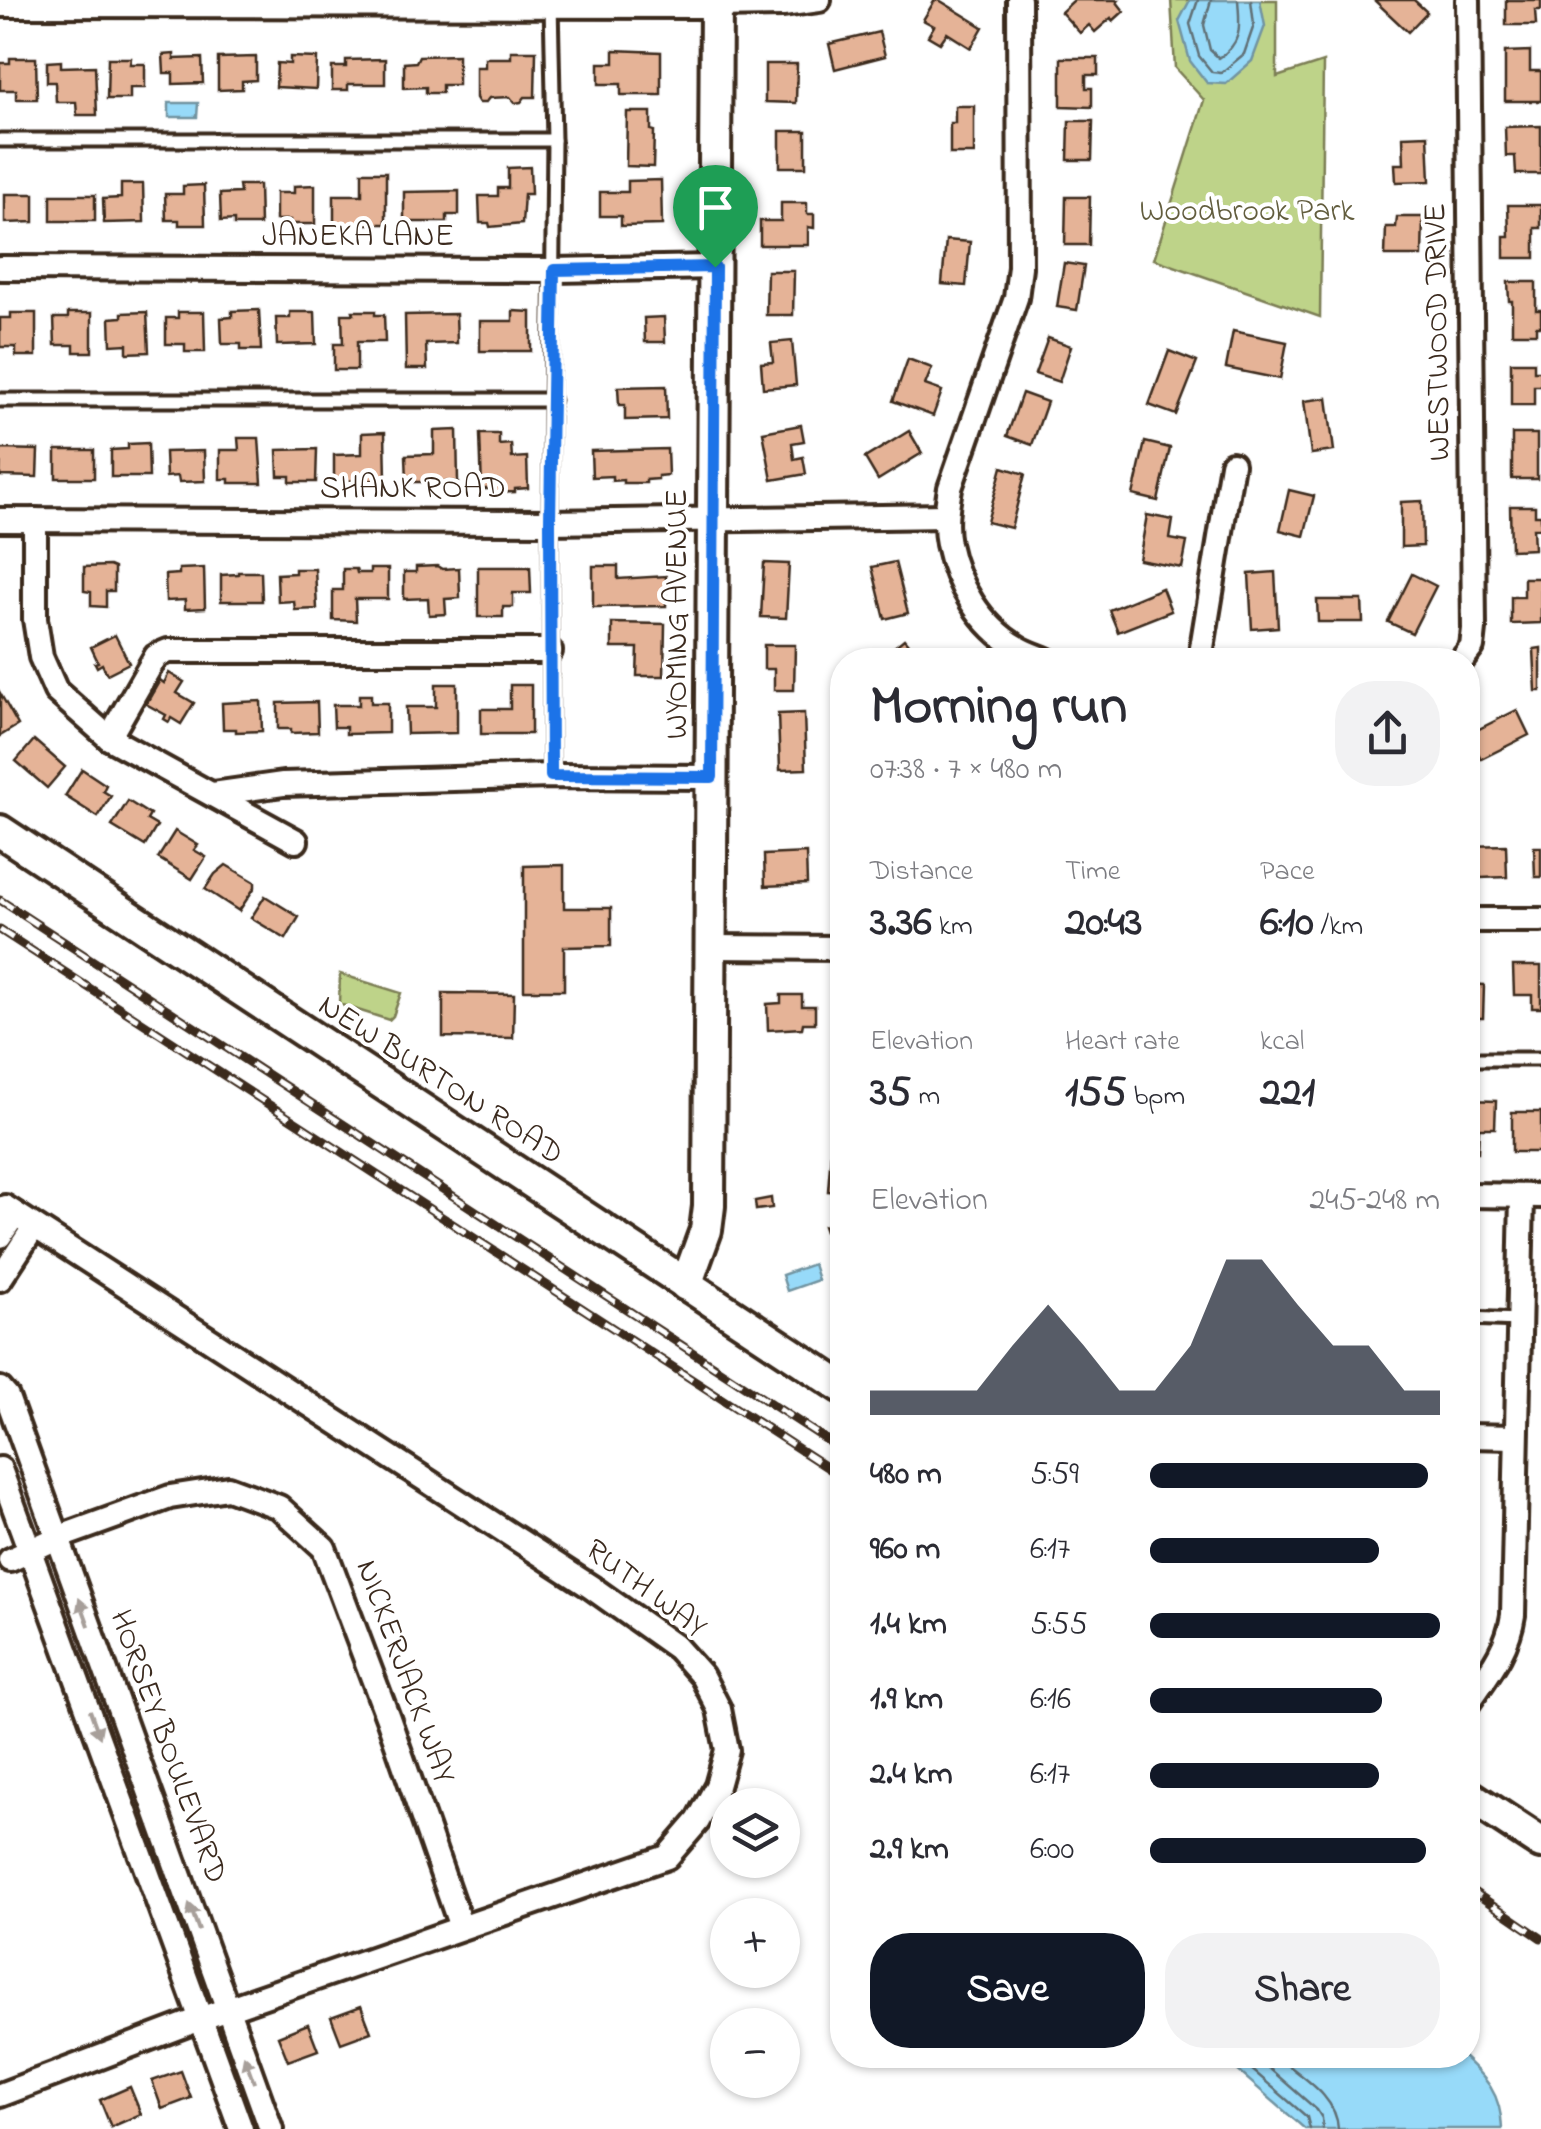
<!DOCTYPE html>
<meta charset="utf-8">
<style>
:root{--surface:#fff;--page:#f2f2f3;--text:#2b2b33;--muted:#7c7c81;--accent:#111827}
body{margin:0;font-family:"Indie Flower",sans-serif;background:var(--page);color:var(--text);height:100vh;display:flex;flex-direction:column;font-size:38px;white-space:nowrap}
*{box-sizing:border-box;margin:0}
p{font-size:32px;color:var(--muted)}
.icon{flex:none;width:55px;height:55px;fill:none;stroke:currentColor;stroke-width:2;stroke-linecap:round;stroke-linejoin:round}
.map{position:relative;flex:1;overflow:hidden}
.panel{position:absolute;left:830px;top:648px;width:650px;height:1420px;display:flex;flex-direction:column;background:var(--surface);border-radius:40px;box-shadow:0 2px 8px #0004}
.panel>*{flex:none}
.controls{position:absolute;left:710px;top:1788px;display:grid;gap:20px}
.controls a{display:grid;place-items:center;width:90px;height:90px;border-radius:50%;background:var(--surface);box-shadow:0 2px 8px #0004;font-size:50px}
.pin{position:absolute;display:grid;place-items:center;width:85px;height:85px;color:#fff;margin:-102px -42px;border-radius:50% 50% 50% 0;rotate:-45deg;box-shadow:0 0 10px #0007}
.pin .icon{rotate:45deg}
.round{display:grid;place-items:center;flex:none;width:105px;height:105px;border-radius:40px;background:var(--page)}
.summary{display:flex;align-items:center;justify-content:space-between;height:170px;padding:0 40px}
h1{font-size:55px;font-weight:700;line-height:75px}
.metrics{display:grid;grid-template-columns:repeat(3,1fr);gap:15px;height:170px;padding:10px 40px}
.metrics div{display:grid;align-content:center}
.metrics b{font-size:42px;font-weight:700}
.metrics small{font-size:28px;font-weight:400}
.metrics p{font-size:28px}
.chart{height:280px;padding:20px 40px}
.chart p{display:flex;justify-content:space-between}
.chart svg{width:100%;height:180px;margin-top:10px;fill:var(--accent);opacity:.7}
.cta{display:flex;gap:20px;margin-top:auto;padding:20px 40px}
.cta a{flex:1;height:115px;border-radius:40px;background:var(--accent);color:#fff;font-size:40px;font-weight:700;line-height:115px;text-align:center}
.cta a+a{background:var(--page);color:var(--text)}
ul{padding:0 40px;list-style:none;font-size:32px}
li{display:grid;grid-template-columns:160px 120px 1fr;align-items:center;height:75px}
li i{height:25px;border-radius:12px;background:var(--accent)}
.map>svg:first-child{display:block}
.green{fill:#bed389;stroke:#7c7e54;stroke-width:2.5}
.water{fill:#97daf9;stroke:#7294a1;stroke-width:2.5}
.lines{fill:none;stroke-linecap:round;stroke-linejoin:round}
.shore{stroke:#607076;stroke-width:2.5}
.building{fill:#e5b397;stroke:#3b2a1e;stroke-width:2.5}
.lane-casing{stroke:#3b2a1e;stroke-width:19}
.street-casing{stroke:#3b2a1e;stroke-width:30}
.secondary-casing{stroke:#3b2a1e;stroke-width:38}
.lane{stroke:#fff;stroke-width:11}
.street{stroke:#fff;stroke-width:22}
.secondary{stroke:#fff;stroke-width:30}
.rail-casing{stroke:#3b2a1e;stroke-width:9}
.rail{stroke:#fff;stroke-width:5;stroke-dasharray:15;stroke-linecap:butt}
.oneway{fill:#a79f9a}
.route-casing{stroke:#fff;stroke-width:20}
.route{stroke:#1a73e8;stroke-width:12}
.labels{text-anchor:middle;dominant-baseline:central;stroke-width:8;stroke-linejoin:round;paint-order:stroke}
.park-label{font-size:32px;fill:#625d3e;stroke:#fff}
.street-label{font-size:32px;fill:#3b2a1e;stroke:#fff}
</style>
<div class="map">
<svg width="1541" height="2129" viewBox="0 0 1541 2129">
<rect width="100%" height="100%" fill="#fff"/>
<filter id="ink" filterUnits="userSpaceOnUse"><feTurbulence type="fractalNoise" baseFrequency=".01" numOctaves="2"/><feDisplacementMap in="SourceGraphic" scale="20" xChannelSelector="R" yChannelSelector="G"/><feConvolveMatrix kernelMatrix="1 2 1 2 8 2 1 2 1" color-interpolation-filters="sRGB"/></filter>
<g filter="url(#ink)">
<g class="green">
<path d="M1171 0H1277V77L1323 62 1320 317 1154 259 1204 100 1175 68Z"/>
<path d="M340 974 401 993 393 1016 389 1020 339 1004Z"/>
</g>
<g class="water">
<path d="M1190 0H1260L1265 26 1252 61 1226 84 1207 83 1190 61 1179 21Z"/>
<path d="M169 103H198L197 117H169Z"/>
<path d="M813 1264 818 1280 787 1291 782 1275Z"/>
<path d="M1220 2055H1461C1486 2078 1501 2093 1502 2129H1305Z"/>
</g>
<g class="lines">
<g class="shore">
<path d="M1198 0 1190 24 1199 56 1212 72 1221 73 1244 54 1254 25 1251 0"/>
<path d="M1211 0 1204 25 1210 50 1219 58C1243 42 1240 26 1238 0"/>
<path d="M1235 2055 1307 2117 1310 2129"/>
<path d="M1254 2055 1317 2110 1322 2118 1323 2129"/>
<path d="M1276 2055C1299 2076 1337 2095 1338 2129"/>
</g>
</g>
<g class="building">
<path d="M935 0H939L983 27 971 48 947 33 940 43 928 36 934 26 923 20Z"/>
<path d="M1074 0H1119L1117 2 1124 11 1113 21 1111 18 1095 32 1089 25 1080 33 1061 12Z"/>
<path d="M1374 0H1414L1427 12 1408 32Z"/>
<path d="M1506 0H1541V10H1535L1536 25H1506Z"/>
<path d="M879 32 885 56 835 69 829 44Z"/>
<path d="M614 50 661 52V95H621V84H599V63H614Z"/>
<path d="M511 51H536L535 97H525L521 102 515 103 510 97 489 98 485 103H479L476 98V67H485V58H511Z"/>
<path d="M1530 51V71H1541V101H1505V52Z"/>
<path d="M174 54V59L202 58 203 83 173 84V73H164L163 55Z"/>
<path d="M458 55V85H442V93H426V87L404 88V63L416 62 419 56Z"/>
<path d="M256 57V80L242 81V89L218 90V58Z"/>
<path d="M290 57 317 58 316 89 276 87 277 63 290 64Z"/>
<path d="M10 58H36L37 99H16V90H0V63H10Z"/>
<path d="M108 58H131L130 64H145V88H130V99H107Z"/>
<path d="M1061 58H1098V75H1086V88H1092V107L1061 106Z"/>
<path d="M385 59V84H348V90H332V67H346V60Z"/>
<path d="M61 61V67L95 66 97 115H77L76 102H56L55 82H47V62Z"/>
<path d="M765 64H797L796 103 765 102Z"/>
<path d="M955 106H974V154H950V123H955Z"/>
<path d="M627 112H651V130L654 131 653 167 626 166Z"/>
<path d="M1069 121H1093L1092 160H1068Z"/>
<path d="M1541 126V174H1516L1515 156H1506L1505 127Z"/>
<rect x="780" y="131" width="26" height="36"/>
<path d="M1428 135 1430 181 1396 182 1395 164H1404L1403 136Z"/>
<path d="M530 167 531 194H524L522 224 490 227 489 223H480L479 196H498V188H508V168Z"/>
<path d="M362 172H386V224H334V195H362Z"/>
<path d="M661 180 662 225 621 226V216H600V192H628V181Z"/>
<path d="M121 184H143L144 222 104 223 103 199 121 198Z"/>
<path d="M204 185 205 225H179V220H166L165 194H183V186Z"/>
<path d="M239 185H259L260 225H234V220L221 221 220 194 240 193Z"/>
<path d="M315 185V224H290V220H276V193H294V186Z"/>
<path d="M459 191V215H447V222H404V192Z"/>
<path d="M5 194H34V222L5 223Z"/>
<rect x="51" y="195" width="44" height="26"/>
<path d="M1066 197H1090L1089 245H1065Z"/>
<path d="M781 203H807V214H814V228L808 227V245H760V221H781Z"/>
<path d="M1508 205H1541V228H1535V258H1504V236H1509Z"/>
<path d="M1397 217H1423L1422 256H1385L1386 227H1396Z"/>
<path d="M946 240 970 242 966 286 942 284Z"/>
<path d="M1064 263 1084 266 1077 310 1057 307Z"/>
<path d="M767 271H794L793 315H766Z"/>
<path d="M1508 282H1536V310H1541V326H1536V333H1512V301H1509Z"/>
<path d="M259 310 261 350H241V344H222L221 318 232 317V311Z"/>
<path d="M353 311H375V315H384L385 342H357V370H334V344H343L342 314H354Z"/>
<path d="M513 311 531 312V351H480V321H513Z"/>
<path d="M147 312 149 352 127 353V344L111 345 110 318 122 317V313Z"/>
<path d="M178 312H204L205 352H185V344H166V318H178Z"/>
<path d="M290 312H315L316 344 277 345 276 318H290Z"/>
<path d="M11 313H36V356H16V347H0V318H11Z"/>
<path d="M68 313H92V352H74V345H55L54 318H68Z"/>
<path d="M456 314 457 343 426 344 427 369H406L405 315Z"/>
<path d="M664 317 665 342H645L644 318Z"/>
<path d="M1233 331 1287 342 1280 379 1226 368Z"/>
<path d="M1048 338 1071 346 1059 382 1035 374Z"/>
<path d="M792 341 796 385 763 388 761 363 773 362 771 343Z"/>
<path d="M1169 351 1197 362 1176 415 1149 405Z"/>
<path d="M908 359 932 368 925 385 942 391 933 416 893 401Z"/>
<path d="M1511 362H1534V371H1541V386H1534V405H1511Z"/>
<path d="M666 386 667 419 625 420V405H619L618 387Z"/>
<path d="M1022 393 1047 402 1032 445 1007 436Z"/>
<path d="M1327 398 1334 451 1311 454 1304 401Z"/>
<path d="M801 425 804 441 792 443 794 459 803 457 806 474 772 480 763 432Z"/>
<path d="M457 430 458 482H407L406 455 434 454V431Z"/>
<path d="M909 431 922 453 878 480 865 458Z"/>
<path d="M385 432 386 480 334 481V455L362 454V433Z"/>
<path d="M480 434H499V445L511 444 512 458 527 457 528 488 515 489V492L493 493V489H482Z"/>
<rect x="1512" y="434" width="25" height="45"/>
<path d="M238 438H259L262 483H229V479H220V450H239Z"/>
<path d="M1145 442 1170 448 1158 501 1133 495Z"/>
<path d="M148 443 149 477H111V450L128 449V444Z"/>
<path d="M1 449 38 450 37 477 0 476Z"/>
<path d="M317 449 316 482H290V476H278L277 450Z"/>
<path d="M667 449 668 475 658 476V479L646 480V483H623V480L612 481V476L592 477 591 451Z"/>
<rect x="56" y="450" width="38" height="28"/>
<path d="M204 451 205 481 179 482 178 476 166 477 165 452Z"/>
<path d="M1002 467 1025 474 1011 528 987 522Z"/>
<path d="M1289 490 1314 496 1304 536 1280 530Z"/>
<path d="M1422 501 1423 546 1401 547V502Z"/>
<path d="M1510 506H1535V515H1541V528H1533L1534 549 1511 550Z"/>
<path d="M1147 515 1173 520 1170 539 1187 542 1182 568 1139 560Z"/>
<path d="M895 562 908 613 885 619 872 567Z"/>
<path d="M764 563 789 564 786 618 761 617Z"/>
<path d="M109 566 114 568V591H106V607L91 606V592L84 591V567Z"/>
<path d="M437 566 442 569 459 568 460 598 445 599 446 614 429 615 428 598 404 599V572H416V567Z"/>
<path d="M593 566H618V579L666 576V606L593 607Z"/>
<path d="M478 567H530L531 593H513V607H503V617H478Z"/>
<path d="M204 568 205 608 185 609V600L166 601 165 575 179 574V569Z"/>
<path d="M295 569H315L317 609 295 610 294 601 278 602 277 574 295 573Z"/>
<path d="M343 569H356L357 573H370V569H388V599H355L356 621 333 620V590H343Z"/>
<path d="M238 572H261L262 601H221V575L238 574Z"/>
<path d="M1275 572 1278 627 1252 629 1249 574Z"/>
<path d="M1412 574 1436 586 1412 633 1388 622Z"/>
<path d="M1524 578H1541V623L1511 624V597H1524Z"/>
<path d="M1162 588 1171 611 1118 632 1109 610Z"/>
<path d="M1317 600H1362L1363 622H1318Z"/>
<path d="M612 623 665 624 664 676H637L638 648H612Z"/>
<path d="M115 635 129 663 107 674 102 664 97 667 95 663 98 662 91 647Z"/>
<path d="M904 639 921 660H893L887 653Z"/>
<path d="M764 645H795L794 690H774V669H764Z"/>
<path d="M1541 648V691H1536L1534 649Z"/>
<path d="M169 673 184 682 177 693 194 703 181 724 171 718 169 722 164 719 166 715 146 704 160 680 164 683Z"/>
<path d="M436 684H457V733L407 734 406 707H436Z"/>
<path d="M510 685H531V734H481V709H510Z"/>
<path d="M0 693 18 725 0 736Z"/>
<path d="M359 695H371V703H388V733L346 734V727H334L333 705H359Z"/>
<path d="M261 701 262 731 236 732V729H223L222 703Z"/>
<path d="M317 702 318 732 291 733V729H278V703Z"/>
<path d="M1517 710 1529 735 1481 759 1469 734Z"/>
<path d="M804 713 806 769 780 770 778 714Z"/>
<path d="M34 740 65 767 47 788 16 761Z"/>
<path d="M82 769 106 785 103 791 111 796 98 817 65 796Z"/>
<path d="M128 801 150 815 147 820 157 826 145 846 112 826Z"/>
<path d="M175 831 198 845 194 850 206 857 192 879 158 858Z"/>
<path d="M1506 845 1507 877 1480 878V873L1468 874V846Z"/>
<path d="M1534 847H1541V877H1535Z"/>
<path d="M806 853 807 884 765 886 764 855Z"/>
<path d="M226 865 255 882V887L239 911 205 889 215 874Z"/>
<path d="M564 865V908H611V946L564 947V990H524V866Z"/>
<path d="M265 896 299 917 286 939 251 918Z"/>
<path d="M1513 966H1541V1008H1532V995H1514Z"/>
<path d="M1468 967H1470L1469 984 1484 985 1483 1018H1468Z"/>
<path d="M443 993 514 994 513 1038 443 1037Z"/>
<path d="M781 995H802V1006H815V1023H803L802 1028 768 1030 767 1004 781 1003Z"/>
<path d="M1468 1100 1496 1101 1495 1128H1479L1478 1152H1468Z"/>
<rect x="1512" y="1112" width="29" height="40"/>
<path d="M831 1151 842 1152V1192L828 1191Z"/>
<path d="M771 1198 772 1208 756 1210 755 1201Z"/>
<path d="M842 1219V1275H840L823 1226Z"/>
<path d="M1468 1238V1256H1478L1477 1283H1468Z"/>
<path d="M1468 1355H1473L1472 1379H1468Z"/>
<path d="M1468 1505H1473L1474 1564H1468Z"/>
<path d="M361 2006 371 2032 341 2043 331 2017Z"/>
<path d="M308 2024 318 2050 288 2061 278 2036Z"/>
<path d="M181 2071 191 2098 162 2109 152 2081Z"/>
<path d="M130 2087 141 2114 111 2127 100 2100Z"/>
</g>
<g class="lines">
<g class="lane-casing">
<g id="lane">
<path d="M551 4 554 140 550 522 551 776"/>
<path d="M0 140H554"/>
<path d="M0 400H553"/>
<path d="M1468 1059H1541"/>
<path d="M1468 1318 1519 1320"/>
</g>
</g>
<g class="street-casing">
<g id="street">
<path d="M1019 0 1020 267 1016 298 950 488C947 506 944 525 948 544 956 584 981 626 1017 647 1026 653 1037 656 1046 660"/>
<path d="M0 5 716 6 783 5 819 0"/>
<path d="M0 268 554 270 715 267"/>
<path d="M0 520 550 522 946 516"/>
<path d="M35 520V619L41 657 56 691 109 738 296 841"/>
<path d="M1200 660 1232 464"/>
<path d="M1462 660 1472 647 1474 629 1468 0"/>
<path d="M109 738 156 656 168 651H550"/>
<path d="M213 794 283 784 551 776 712 777"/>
<path d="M1468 920H1541"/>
<path d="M711 947 842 948"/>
<path d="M1468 1195 1541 1196"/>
<path d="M0 1236 15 1214"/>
<path d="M0 1279 34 1227"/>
<path d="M0 1389 7 1397 271 2129"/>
<path d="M1468 1436 1515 1437"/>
<path d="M0 1469 241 2129"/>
<path d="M10 1560 57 1538 170 1497 228 1488 279 1507 324 1548 388 1718 461 1927"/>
<path d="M1468 1703C1487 1675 1508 1650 1513 1615L1522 1196"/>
<path d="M0 2095 227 2009 667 1857 698 1821 717 1786 727 1750 719 1709 702 1676 677 1648 591 1587 5 1207"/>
</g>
</g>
<g class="secondary-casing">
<g id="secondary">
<path d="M0 831 842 1387"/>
<path d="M686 1285 706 1230 709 1206 716 0"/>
<path d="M1468 1795 1541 1843"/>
</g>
</g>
<use href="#lane" class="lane"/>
<use href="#street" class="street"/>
<use href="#secondary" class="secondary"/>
<g class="rail-casing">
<g id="rail">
<path d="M0 900 842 1450"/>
<path d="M0 930 842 1477"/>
<path d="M1468 1888 1541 1938"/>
</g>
</g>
<use href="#rail" class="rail"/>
</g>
<defs><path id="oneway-solid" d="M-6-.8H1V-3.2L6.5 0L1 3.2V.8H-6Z" transform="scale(2.5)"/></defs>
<g class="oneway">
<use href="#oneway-solid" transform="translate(84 1612) rotate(-110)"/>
<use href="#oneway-solid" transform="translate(95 1724) rotate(70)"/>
<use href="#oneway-solid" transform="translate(194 1917) rotate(-110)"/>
<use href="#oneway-solid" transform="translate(249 2069) rotate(-110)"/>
</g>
</g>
<g class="lines" filter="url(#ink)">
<g class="route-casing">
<path id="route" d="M715 267 712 777 551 776 550 522 554 270Z"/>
</g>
<use href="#route" class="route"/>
</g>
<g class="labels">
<g class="park-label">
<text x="1247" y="212">Woodbrook Park</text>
</g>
<g class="street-label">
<text x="358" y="237">JANEKA LANE</text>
<text transform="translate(1439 332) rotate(-91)">WESTWOOD DRIVE</text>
<text x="413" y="489">SHANK ROAD</text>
<text transform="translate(678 614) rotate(-90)">WYOMING AVENUE</text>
<text transform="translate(440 1081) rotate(33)">NEW BURTON ROAD</text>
<text transform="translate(645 1590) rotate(37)">RUTH WAY</text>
<text transform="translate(404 1672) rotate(70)">NICKERJACK WAY</text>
<text transform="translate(167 1747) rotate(70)">HORSEY BOULEVARD</text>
</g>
</g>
</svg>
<div class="controls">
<a><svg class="icon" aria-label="layers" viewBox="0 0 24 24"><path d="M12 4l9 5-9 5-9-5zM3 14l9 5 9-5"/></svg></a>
<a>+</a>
<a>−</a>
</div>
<div class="pin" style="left:715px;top:267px;background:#1e9e55"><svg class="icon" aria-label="arrive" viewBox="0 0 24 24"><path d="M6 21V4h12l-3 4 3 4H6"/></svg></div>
<section class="panel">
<div class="summary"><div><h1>Morning run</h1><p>07:38 · 7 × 480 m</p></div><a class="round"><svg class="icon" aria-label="share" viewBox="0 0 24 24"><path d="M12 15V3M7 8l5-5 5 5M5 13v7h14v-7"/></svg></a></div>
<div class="metrics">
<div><p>Distance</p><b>3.36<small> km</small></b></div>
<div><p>Time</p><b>20:43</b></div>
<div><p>Pace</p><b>6:10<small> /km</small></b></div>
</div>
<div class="metrics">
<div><p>Elevation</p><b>35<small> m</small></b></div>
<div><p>Heart rate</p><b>155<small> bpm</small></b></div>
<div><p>kcal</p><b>221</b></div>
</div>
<div class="chart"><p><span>Elevation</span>245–248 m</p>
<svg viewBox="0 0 160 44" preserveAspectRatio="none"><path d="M0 44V38L10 38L20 38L30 38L40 27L50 17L60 27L70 38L80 38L90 27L100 6L110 6L120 17L130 27L140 27L150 38L160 38V44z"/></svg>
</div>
<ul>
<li><b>480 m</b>5:59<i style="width:96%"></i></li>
<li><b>960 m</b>6:17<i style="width:79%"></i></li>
<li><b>1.4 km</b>5:55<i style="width:100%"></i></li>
<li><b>1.9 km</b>6:16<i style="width:80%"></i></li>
<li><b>2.4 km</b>6:17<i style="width:79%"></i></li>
<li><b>2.9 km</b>6:00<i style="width:95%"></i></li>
</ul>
<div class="cta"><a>Save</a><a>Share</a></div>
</section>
</div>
